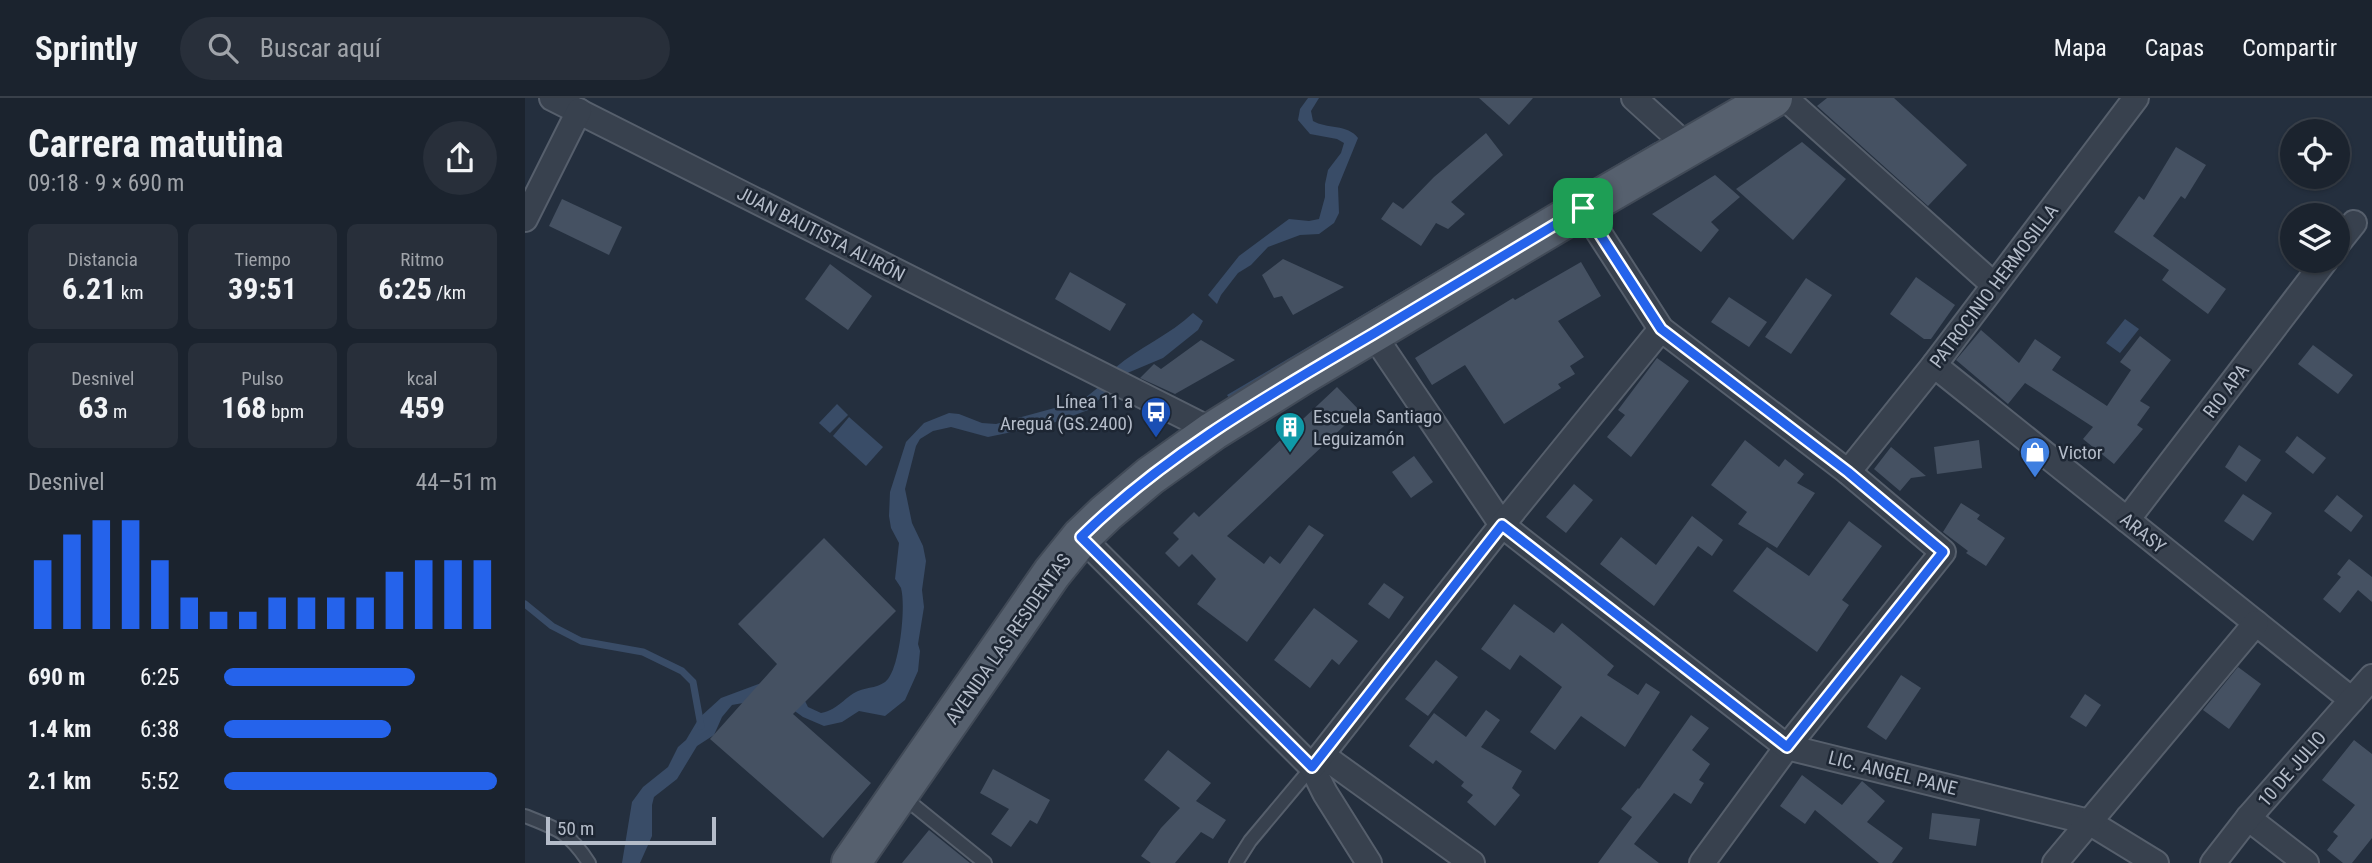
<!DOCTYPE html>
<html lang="es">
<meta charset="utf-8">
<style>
:root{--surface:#1b232e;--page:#282f3a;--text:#f1f3f6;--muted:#a0a4aa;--line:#39404a;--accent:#2563eb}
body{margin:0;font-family:"Roboto Condensed",sans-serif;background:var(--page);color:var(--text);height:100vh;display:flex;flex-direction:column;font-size:26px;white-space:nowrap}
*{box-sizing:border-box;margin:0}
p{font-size:23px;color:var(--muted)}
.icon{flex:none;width:38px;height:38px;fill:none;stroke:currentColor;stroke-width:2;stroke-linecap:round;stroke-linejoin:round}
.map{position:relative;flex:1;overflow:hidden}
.side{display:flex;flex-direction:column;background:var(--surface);width:525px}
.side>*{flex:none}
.tools{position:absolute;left:1755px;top:21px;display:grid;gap:14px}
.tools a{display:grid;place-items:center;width:70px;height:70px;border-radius:50%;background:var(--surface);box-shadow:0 2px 5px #0004,0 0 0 2px var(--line);font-size:35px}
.scale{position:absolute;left:21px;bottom:18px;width:170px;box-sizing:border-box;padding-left:7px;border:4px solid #b4bcc9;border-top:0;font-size:19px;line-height:24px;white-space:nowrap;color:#b4bcc9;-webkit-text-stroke:5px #1d2633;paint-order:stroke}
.pin{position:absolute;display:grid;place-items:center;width:60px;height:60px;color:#fff;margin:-30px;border-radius:14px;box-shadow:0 4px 10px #0006}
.round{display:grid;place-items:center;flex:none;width:74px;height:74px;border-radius:37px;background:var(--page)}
.headline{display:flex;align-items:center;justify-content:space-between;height:119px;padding:0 28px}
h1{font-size:38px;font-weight:700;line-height:52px}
.metrics{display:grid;grid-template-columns:repeat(3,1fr);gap:10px;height:119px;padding:7px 28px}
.metrics div{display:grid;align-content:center;border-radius:10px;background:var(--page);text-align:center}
.metrics b{font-size:30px;font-weight:700}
.metrics small{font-size:19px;font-weight:400}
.metrics p{font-size:19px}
.chart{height:196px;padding:14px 28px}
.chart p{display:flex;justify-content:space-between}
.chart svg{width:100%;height:126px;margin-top:7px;stroke:var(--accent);stroke-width:6}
ul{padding:0 28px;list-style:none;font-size:23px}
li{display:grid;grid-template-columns:112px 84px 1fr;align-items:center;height:52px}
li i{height:18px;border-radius:9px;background:var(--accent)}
header{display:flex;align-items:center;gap:42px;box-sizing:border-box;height:98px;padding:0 35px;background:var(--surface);border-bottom:2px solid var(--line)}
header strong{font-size:33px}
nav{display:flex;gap:38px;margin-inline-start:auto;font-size:24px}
.search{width:490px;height:63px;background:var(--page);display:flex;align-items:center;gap:18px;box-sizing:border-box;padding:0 24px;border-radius:38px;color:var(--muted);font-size:26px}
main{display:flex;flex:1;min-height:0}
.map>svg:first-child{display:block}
.water{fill:#394c67}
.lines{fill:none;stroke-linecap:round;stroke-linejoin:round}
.stream{stroke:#394c67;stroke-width:7}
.building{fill:#455162}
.service-casing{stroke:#565f6c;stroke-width:16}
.minor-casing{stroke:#565f6c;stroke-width:28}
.primary-casing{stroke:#414a57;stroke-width:42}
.service{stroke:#38414e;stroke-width:12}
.minor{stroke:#38414e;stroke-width:24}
.primary{stroke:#56606e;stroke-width:38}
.route-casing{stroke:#fff;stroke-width:14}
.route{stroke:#2563eb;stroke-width:9}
.labels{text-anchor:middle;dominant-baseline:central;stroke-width:5;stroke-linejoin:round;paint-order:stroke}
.street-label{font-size:19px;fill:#b4bcc9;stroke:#1d2633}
.poi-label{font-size:19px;fill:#b4bcc9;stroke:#1d2633;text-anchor:start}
</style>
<header>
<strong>Sprintly</strong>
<div class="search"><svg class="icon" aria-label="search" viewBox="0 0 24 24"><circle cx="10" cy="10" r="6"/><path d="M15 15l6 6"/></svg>Buscar aquí</div>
<nav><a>Mapa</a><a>Capas</a><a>Compartir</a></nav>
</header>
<main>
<section class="side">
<div class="headline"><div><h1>Carrera matutina</h1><p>09:18 · 9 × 690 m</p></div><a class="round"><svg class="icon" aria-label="share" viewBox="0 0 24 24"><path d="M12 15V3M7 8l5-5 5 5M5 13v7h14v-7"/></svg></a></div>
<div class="metrics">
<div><p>Distancia</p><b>6.21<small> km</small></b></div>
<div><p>Tiempo</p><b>39:51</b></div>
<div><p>Ritmo</p><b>6:25<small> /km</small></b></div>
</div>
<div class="metrics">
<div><p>Desnivel</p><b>63<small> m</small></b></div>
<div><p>Pulso</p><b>168<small> bpm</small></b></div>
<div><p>kcal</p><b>459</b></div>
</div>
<div class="chart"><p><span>Desnivel</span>44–51 m</p>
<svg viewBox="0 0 160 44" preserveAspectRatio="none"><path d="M5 44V20M15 44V11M25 44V6M35 44V6M45 44V20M55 44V33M65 44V38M75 44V38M85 44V33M95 44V33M105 44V33M115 44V33M125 44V24M135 44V20M145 44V20M155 44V20"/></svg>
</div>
<ul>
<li><b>690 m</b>6:25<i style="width:70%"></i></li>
<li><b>1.4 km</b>6:38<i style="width:61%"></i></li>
<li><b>2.1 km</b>5:52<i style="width:100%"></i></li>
</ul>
</section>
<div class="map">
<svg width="1847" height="765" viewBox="0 0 1847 765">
<rect width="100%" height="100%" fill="#242f3e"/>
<g class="water">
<path d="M783 0H794L786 13 788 23C801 31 823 26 833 40L813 89 814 115 809 125 794 136 775 137 743 149 726 167 713 175 696 197 692 206 683 197 714 158 764 121 784 123 794 121 800 99V86L803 72 816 55 819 45 812 41 785 36 773 22 775 11Z"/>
<path d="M1130 44 1132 46 704 300 702 297Z"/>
<path d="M668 215 678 223 673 232 638 260 600 276 590 270C614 249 645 237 668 215Z"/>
<path d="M1600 221 1614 231 1595 255 1581 245Z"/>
<path d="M575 288 582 292 566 311 525 326 463 339 426 329 408 333 395 341 391 348 380 391 387 425 398 448 401 463 397 492 399 509 393 546 395 553 393 573 380 602 360 618 334 613 317 624 299 628 278 619 260 606 218 605 207 607 197 619 189 637 172 648 152 681 129 699 127 707V738L115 765H97L107 704 118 689 143 669 153 649 161 642 174 620 196 600 250 580 277 597 283 609 296 615C315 611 319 599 333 593 342 589 356 590 363 581 375 566 381 508 376 490 375 488 371 482 370 481L374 445 366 430 364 418 365 394 381 344 399 325 424 315 434 316 457 325 471 326 548 305 560 300Z"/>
<path d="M312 306 323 317 305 335 294 325Z"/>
<path d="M324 319 358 349 341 368 308 338Z"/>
</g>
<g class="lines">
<path class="stream" d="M0 506 27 528 56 543 118 554 157 573 168 584 176 628"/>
</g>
<g class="building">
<path d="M954 0H1008L984 27Z"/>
<path d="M1302 0H1369L1442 67 1403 108 1292 8Z"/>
<path d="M961 35 978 57 926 104 940 116 923 131 911 125 896 148 856 121 868 104 878 111 909 79Z"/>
<path d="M1277 44 1321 81 1268 142 1211 91Z"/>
<path d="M1651 49 1681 67 1660 101 1656 98 1628 138 1701 191 1683 216 1637 182 1644 172 1589 134 1614 98 1619 102Z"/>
<path d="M1190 77 1215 99 1186 124 1194 132 1176 154 1127 116Z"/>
<path d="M37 101 97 129 84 157 24 128Z"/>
<path d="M758 161 819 189 768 217 757 198 749 200 737 177Z"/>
<path d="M1056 164 1076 198 1033 223 1059 259 1045 268 1050 276 1033 286 1036 290 979 326 940 267 907 287 890 260 988 200 990 202Z"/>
<path d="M305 166 347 198 323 232 280 201Z"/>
<path d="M545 174 601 206 585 233 530 201Z"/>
<path d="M1391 179 1430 207 1406 241H1399L1365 216Z"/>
<path d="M1281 180 1307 197 1266 256 1240 239Z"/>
<path d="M1204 199 1242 224 1224 249 1186 224Z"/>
<path d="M1456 232 1494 265 1510 241 1536 259 1527 272 1582 308 1606 272 1595 264 1615 238 1646 262 1615 303 1625 309 1612 327 1618 331 1589 366 1558 341 1568 329 1500 285 1483 306 1431 262Z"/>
<path d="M676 242 710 262 650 296 615 280 629 266 636 271Z"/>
<path d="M1788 247 1828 277 1813 296 1773 266Z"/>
<path d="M1132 260 1164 283 1106 359 1082 339 1100 317 1093 312Z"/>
<path d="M812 289 835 313 702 438 739 466 745 458 755 466 784 427 799 437 722 544 672 506 691 481 667 456 654 469 640 455 654 441 648 435 669 414 674 419Z"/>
<path d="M1772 338 1801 360 1788 376 1760 354Z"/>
<path d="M1220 342 1254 369 1260 361 1279 376 1272 385 1290 395 1252 450 1213 426 1222 414 1186 387Z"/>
<path d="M1454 342 1457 370 1412 376 1409 349Z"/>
<path d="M1714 347 1736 362 1721 384 1700 369Z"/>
<path d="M1366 349 1401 378 1386 380 1375 393 1349 371Z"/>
<path d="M889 358 908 384 886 400 867 374Z"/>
<path d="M1049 386 1068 402 1041 435 1021 419Z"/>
<path d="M1718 396 1747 415 1728 443 1699 423Z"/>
<path d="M1812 397 1838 418 1826 434 1799 413Z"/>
<path d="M1436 405 1455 417 1452 421 1480 440 1461 468 1441 455 1443 453 1418 434Z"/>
<path d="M1167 418 1198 442 1187 458 1173 448 1129 508 1075 466 1096 439 1131 467Z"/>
<path d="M1324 423 1357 448 1317 502 1324 507 1292 554 1208 493 1242 449 1284 478Z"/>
<path d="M299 440 371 513 268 616 346 685 298 740 185 641 252 566 213 526Z"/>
<path d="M1824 461 1847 479V504L1833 492 1815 515 1798 501 1816 479 1812 476Z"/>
<path d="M859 485 879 499 864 521 843 506Z"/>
<path d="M989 506 1029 535 1037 525 1089 568 1082 577 1113 597 1121 585 1135 594 1100 649 1056 618 1030 652 1005 634 1037 589 995 557 985 572 956 551Z"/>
<path d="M789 510 833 543 814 567 807 561 785 590 749 562Z"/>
<path d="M911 562 933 579 903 618 880 601Z"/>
<path d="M1713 569 1736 586 1704 631 1678 612Z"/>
<path d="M1376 577 1396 590 1361 642 1342 629Z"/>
<path d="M1560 596 1576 607 1561 629 1545 619Z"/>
<path d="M961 612 975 622 956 649 997 673 987 690 995 697 970 728 942 704 948 697 936 688 939 684 911 662 908 666 884 648 909 615 941 639Z"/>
<path d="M1166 617 1184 630 1167 652 1185 666 1174 682 1179 685 1166 706 1149 695 1109 746 1134 765H1073L1107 719 1096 711 1113 690 1114 691Z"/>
<path d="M1829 642 1847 656V740L1827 765H1818L1802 752 1813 738 1808 734 1830 707 1797 682Z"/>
<path d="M643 652 686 685 671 703 701 722 688 741 676 734 650 765H626L616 758 636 730 655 710 619 682Z"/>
<path d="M468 671 525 702 512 726 505 722 486 749 466 736 484 711 455 695Z"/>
<path d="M1277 677 1317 707 1337 683 1360 703 1342 724 1378 750 1367 765H1354L1290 712 1280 726 1255 708Z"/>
<path d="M1407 715 1455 721 1451 748 1404 741Z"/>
<path d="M404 732 445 765H377Z"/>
</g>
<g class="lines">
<g class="service-casing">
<g id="service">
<path d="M376 697 460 765"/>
<path d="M0 718C33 731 44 734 64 765"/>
<path d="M711 765 725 743 787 669"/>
</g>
</g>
<g class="minor-casing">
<g id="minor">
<path d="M27 0 688 333"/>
<path d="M1109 0 1164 50"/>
<path d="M1260 0 1469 187"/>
<path d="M1058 110 1136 231 1323 374 1418 454 1262 649 1177 765"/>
<path d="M0 121 54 13"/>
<path d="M1813 145 1829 125"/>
<path d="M848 236 977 427 1262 649 1564 724 1631 765"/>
<path d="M1409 267 1827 602"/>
<path d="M1323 374 1409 267 1611 0"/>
<path d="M1602 422 1800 163"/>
<path d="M556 439 787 669 800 695 844 765"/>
<path d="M797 657 947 765"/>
<path d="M787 669 977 427 1136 231"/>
<path d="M1723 720 1781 765"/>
<path d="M1530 765 1731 525"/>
<path d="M1688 765 1723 720 1847 579"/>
</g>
</g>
<g class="primary-casing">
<path id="primary" d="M326 765 527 475 556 439 581 415 625 378 688 333 776 278 1058 110 1248 0"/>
</g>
<use href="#service" class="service"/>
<use href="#minor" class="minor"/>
<use href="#primary" class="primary"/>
</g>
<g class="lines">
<g class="route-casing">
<path id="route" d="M1058 110 1136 231 1323 374 1418 454 1262 649 977 427 787 669 556 439C641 355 746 296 848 236 918 194 988 152 1058 110Z"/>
</g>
<use href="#route" class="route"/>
</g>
<defs>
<g id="bus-pin" transform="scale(1.575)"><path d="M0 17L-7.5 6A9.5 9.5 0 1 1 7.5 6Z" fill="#1a4fb4" stroke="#1d2633"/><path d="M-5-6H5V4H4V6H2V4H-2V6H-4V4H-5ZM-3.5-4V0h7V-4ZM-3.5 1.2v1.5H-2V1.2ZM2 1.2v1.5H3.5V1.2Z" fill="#fff"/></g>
<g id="building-pin" transform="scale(1.575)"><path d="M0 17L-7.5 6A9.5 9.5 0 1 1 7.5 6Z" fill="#0f9aa8" stroke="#1d2633"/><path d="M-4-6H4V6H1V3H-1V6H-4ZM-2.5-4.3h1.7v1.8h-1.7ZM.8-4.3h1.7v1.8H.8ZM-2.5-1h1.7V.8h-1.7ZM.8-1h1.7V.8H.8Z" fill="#fff"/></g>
<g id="shop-pin" transform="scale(1.575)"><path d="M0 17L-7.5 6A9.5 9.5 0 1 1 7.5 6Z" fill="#3f7fe0" stroke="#1d2633"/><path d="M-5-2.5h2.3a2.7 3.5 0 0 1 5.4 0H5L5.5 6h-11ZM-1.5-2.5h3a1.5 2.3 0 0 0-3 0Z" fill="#fff"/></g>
</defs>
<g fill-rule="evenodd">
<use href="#bus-pin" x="631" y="314"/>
<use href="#building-pin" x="765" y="329"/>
<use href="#shop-pin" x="1510" y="354"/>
</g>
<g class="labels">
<g class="street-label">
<text transform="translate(296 136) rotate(27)">JUAN BAUTISTA ALIRÓN</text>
<text transform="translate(1469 188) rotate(-53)">PATROCINIO HERMOSILLA</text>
<text transform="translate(1701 293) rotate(-53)">RIO APA</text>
<text transform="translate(1618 435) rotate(39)">ARASY</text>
<text transform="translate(483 541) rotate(-55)">AVENIDA LAS RESIDENTAS</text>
<text transform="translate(1767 671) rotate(-49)">10 DE JULIO</text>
<text transform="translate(1368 675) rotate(14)">LIC. ANGEL PANE</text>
</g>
<g class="poi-label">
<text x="608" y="303" text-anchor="end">Línea 11 a<tspan x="608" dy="22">Areguá (GS.2400)</tspan></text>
<text x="788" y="318">Escuela Santiago<tspan x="788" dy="22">Leguizamón</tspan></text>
<text x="1533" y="354">Victor</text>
</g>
</g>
</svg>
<div class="tools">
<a><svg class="icon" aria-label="locate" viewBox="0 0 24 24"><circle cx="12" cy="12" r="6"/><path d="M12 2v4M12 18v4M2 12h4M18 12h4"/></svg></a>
<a><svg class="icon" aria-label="layers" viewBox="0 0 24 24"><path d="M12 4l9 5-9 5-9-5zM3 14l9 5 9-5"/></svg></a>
</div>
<div class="scale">50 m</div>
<div class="pin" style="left:1058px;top:110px;background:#1e9e55"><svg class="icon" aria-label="arrive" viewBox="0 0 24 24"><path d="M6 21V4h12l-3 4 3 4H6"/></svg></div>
</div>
</main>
